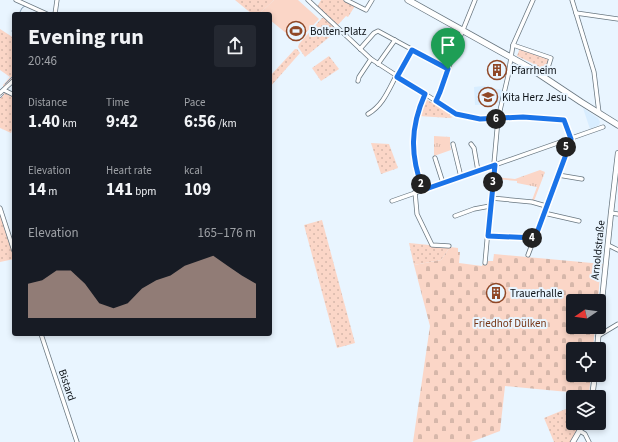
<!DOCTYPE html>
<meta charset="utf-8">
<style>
:root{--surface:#171b24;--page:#242831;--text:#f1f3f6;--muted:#9ea1a6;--accent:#c5a699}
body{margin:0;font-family:"Source Sans 3",sans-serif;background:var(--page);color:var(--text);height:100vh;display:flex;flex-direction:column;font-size:15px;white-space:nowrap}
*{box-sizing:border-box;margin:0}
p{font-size:13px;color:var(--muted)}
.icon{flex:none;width:22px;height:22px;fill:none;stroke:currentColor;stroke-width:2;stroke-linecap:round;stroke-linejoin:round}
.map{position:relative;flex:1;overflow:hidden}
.drawer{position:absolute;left:12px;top:12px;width:260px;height:324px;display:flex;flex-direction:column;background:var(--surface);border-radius:4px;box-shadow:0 2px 6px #0003}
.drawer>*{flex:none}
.needle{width:26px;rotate:257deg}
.fabs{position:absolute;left:566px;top:294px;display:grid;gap:8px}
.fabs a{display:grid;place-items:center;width:40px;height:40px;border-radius:4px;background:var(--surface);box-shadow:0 2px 6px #0003;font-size:20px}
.pin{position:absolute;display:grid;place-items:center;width:34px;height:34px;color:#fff;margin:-41px -17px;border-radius:50% 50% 50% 0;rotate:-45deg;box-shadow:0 0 4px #0007}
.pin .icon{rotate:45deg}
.km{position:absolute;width:20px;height:20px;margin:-10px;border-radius:50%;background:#222;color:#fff;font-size:11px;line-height:20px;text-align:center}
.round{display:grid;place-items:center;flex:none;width:42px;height:42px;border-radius:4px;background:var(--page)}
.summary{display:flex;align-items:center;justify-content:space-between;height:68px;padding:0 16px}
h1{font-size:22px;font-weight:700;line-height:30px}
.figures{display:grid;grid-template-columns:repeat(3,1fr);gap:6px;height:68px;padding:4px 16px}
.figures div{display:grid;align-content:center}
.figures b{font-size:17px;font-weight:700}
.figures small{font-size:11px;font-weight:400}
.figures p{font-size:11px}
.chart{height:112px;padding:8px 16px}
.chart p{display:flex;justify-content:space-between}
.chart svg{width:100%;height:72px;margin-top:4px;fill:var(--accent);opacity:.7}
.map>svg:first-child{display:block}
.built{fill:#d8edff}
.grass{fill:url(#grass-dots)}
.cemetery{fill:url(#cemetery-stones)}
.park{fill:url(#park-tufts)}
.garden{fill:#fbd6c7}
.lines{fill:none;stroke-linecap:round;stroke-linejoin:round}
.stream{stroke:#85a0b7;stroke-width:1}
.minor-casing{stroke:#697781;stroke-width:5}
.tertiary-casing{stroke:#697781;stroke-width:6}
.secondary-casing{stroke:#697781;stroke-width:7}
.minor{stroke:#fff;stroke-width:3.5}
.tertiary{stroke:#fff;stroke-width:4.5}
.secondary{stroke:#fff;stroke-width:5.5}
.route-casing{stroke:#fff;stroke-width:8}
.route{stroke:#1a73e8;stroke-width:5}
.labels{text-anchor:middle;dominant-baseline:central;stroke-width:4;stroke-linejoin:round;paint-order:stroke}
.poi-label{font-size:11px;fill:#0b1015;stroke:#e9f5ff;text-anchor:start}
.street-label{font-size:11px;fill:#0b1015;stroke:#e9f5ff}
.park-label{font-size:11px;fill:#763515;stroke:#e9f5ff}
</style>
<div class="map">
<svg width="618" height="442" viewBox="0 0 618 442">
<defs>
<pattern id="grass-dots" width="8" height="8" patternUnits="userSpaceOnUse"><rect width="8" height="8" fill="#fbd6c7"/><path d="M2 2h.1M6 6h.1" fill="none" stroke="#d6b7aa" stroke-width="1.8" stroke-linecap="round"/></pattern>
<pattern id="cemetery-stones" width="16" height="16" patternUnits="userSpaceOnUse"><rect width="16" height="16" fill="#fbd6c7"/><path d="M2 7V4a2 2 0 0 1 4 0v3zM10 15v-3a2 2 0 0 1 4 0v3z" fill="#d6b7aa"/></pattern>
<pattern id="park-tufts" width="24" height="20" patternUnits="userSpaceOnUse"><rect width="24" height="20" fill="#fbd6c7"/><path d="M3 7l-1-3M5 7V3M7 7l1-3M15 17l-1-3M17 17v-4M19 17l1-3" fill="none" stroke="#d6b7aa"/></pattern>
</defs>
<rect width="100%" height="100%" fill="#e9f5ff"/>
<g class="built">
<path d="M483 86 502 90 500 103 475 105 474 87Z"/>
<path d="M583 108 598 118 600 122 599 125 590 129Z"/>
</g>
<g class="grass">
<path d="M235 0H274L261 12 262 14H252Z"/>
<path d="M321 0H343L355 6 348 17 346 16 337 26 317 7Z"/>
<path d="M322 18H325L338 30 305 57 298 47 299 44Z"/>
<path d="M0 29 14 38V78L3 88V85L10 77 0 70Z"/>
<path d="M520 48 549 59 545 73 532 63 517 56Z"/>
<path d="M295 49H297L300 53 270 87V76Z"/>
<path d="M329 56 339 69 321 81 312 68Z"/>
<path d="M5 92 14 96V125L11 133 0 128V97Z"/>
<path d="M426 99 451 114 450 116 453 117 450 118 419 116 424 100Z"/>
<path d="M371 143 389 144 398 168 381 174Z"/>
<path d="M0 213 14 256V259L0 262Z"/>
<path d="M322 220 355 343 337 348 304 225Z"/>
<path d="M409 243 450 247 441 260 414 265Z"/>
<path d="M573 406V423H582L571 442H554L544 418Z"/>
</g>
<path class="cemetery" d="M450 247 458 248V252H460L459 263 482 266 483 263H487L488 261H493L494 254 603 264 600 274 598 301H573V327H595L593 349H573V375H591L589 394 505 386 500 431 471 442H413L430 326 414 265 441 260Z"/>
<g class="park">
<path d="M434 136 450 137V145L451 150 434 156Z"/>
<path d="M540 170 545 172 534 201 532 200 537 187 517 183V181L495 179V177L515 179Z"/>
</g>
<path class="garden" d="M274 0H298L319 19 297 42 270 20V14H263L261 12Z"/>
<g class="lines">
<g class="stream">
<path d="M19 14 22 8 25 6"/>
<path d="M12 31 14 27"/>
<path d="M12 38 14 40"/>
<path d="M5 84 14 75"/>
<path d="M0 98 4 94"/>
</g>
<g class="minor-casing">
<g id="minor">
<path d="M16 0 47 14"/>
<path d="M308 0 371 59 456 114 480 119 523 117 564 120 571 139"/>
<path d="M346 0 366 10 372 0"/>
<path d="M572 0 594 72 599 113"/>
<path d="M576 13 618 19"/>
<path d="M55 14 57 0"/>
<path d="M513 45 551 58 545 77"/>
<path d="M360 49 374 33 378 31 448 69"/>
<path d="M378 64 395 40"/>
<path d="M397 77 412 50"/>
<path d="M358 81 359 77 371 59"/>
<path d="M4 90 14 95"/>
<path d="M0 93 14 80"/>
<path d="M436 101 440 92 456 47 475 0"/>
<path d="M368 114C383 105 388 91 396 76"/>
<path d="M453 144 461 177"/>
<path d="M471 144 474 148 478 171"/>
<path d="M435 158 443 183"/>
<path d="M558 175 582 179"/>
<path d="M423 190C410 155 410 128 425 93"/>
<path d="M415 192 417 214 432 245 449 246"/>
<path d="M491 198 532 202 546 206"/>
<path d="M392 201 603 127"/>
<path d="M0 208 14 251"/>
<path d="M544 213 579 221"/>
<path d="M611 213 618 214"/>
<path d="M455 216 474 209 490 206"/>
<path d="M488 236 535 238"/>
<path d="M608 245 618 250"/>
<path d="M528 255 565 157 568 140"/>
<path d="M485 263 498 119 508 76 513 45 533 0"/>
<path d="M41 334 77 442"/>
<path d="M598 336 618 324"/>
<path d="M580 431 585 434 589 442"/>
</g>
</g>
<g class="tertiary-casing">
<g id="tertiary">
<path d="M597 349 611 213 618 153"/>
<path d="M592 397 595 375"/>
<path d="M573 442 584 423"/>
</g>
</g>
<g class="secondary-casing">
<path id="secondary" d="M408 0 530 68 581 102 618 125"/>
</g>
<use href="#minor" class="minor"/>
<use href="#tertiary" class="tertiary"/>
<use href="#secondary" class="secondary"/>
</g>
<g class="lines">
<g class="route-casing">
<path id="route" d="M412 50 448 69 440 92 436 101 456 114 480 119 523 117 564 120 571 139 568 140 565 157 535 238 488 236 495 165 423 190C410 155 410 128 425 94L397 77Z"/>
</g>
<use href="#route" class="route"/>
</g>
<defs>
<g id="stadium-ring" transform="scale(1)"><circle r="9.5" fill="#e9f5ff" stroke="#904827" stroke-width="1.5"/><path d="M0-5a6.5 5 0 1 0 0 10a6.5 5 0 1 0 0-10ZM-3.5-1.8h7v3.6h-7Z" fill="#904827"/></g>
<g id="building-ring" transform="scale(1)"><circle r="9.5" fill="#e9f5ff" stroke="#904827" stroke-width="1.5"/><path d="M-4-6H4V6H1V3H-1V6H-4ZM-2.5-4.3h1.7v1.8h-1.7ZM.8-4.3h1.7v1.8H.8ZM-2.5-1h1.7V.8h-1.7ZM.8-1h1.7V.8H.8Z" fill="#904827"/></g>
<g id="school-ring" transform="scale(1)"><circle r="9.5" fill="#e9f5ff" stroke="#904827" stroke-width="1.5"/><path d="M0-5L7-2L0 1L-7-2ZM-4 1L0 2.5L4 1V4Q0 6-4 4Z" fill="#904827"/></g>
</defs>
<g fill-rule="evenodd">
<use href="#stadium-ring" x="296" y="31"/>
<use href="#building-ring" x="497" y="70"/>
<use href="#school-ring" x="488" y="97"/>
<use href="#building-ring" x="496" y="293"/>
</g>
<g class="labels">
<g class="poi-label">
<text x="310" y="31">Bolten-Platz</text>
<text x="511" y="70">Pfarrheim</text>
<text x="502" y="97">Kita Herz Jesu</text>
<text x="510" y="293">Trauerhalle</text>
</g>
<g class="street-label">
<text transform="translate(598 250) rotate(-84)">Arnoldstraße</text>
<text transform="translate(67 385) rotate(71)">Bistard</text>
</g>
<g class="park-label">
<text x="510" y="323">Friedhof Dülken</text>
</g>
</g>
</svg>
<div class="fabs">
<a><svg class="needle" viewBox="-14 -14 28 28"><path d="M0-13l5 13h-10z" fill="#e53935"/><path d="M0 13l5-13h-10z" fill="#9ea1a6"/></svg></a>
<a><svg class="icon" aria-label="locate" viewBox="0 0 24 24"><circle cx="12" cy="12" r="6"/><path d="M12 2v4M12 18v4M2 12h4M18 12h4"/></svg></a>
<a><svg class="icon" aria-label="layers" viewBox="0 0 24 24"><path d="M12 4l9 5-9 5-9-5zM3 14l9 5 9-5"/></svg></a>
</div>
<div class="pin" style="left:448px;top:69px;background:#1e9e55"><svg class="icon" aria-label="arrive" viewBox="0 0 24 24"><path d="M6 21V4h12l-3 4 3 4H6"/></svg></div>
<b class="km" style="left:421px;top:184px">2</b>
<b class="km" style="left:493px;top:182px">3</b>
<b class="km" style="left:532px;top:238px">4</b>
<b class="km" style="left:566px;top:147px">5</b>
<b class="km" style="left:496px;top:119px">6</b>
<section class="drawer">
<div class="summary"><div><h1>Evening run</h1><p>20:46</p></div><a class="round"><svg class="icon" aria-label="share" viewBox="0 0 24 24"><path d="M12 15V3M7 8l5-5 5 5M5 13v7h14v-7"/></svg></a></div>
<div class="figures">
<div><p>Distance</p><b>1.40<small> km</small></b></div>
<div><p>Time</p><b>9:42</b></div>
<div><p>Pace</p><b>6:56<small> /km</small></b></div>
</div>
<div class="figures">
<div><p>Elevation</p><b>14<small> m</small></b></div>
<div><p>Heart rate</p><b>141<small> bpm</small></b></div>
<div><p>kcal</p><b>109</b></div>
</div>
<div class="chart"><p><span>Elevation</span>165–176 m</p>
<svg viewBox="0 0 160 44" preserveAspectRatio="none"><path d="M0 44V23L10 21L20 15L30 15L40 23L50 35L60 38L70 35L80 26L90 21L100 18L110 12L120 9L130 6L140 12L150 18L160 23V44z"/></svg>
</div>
</section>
</div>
